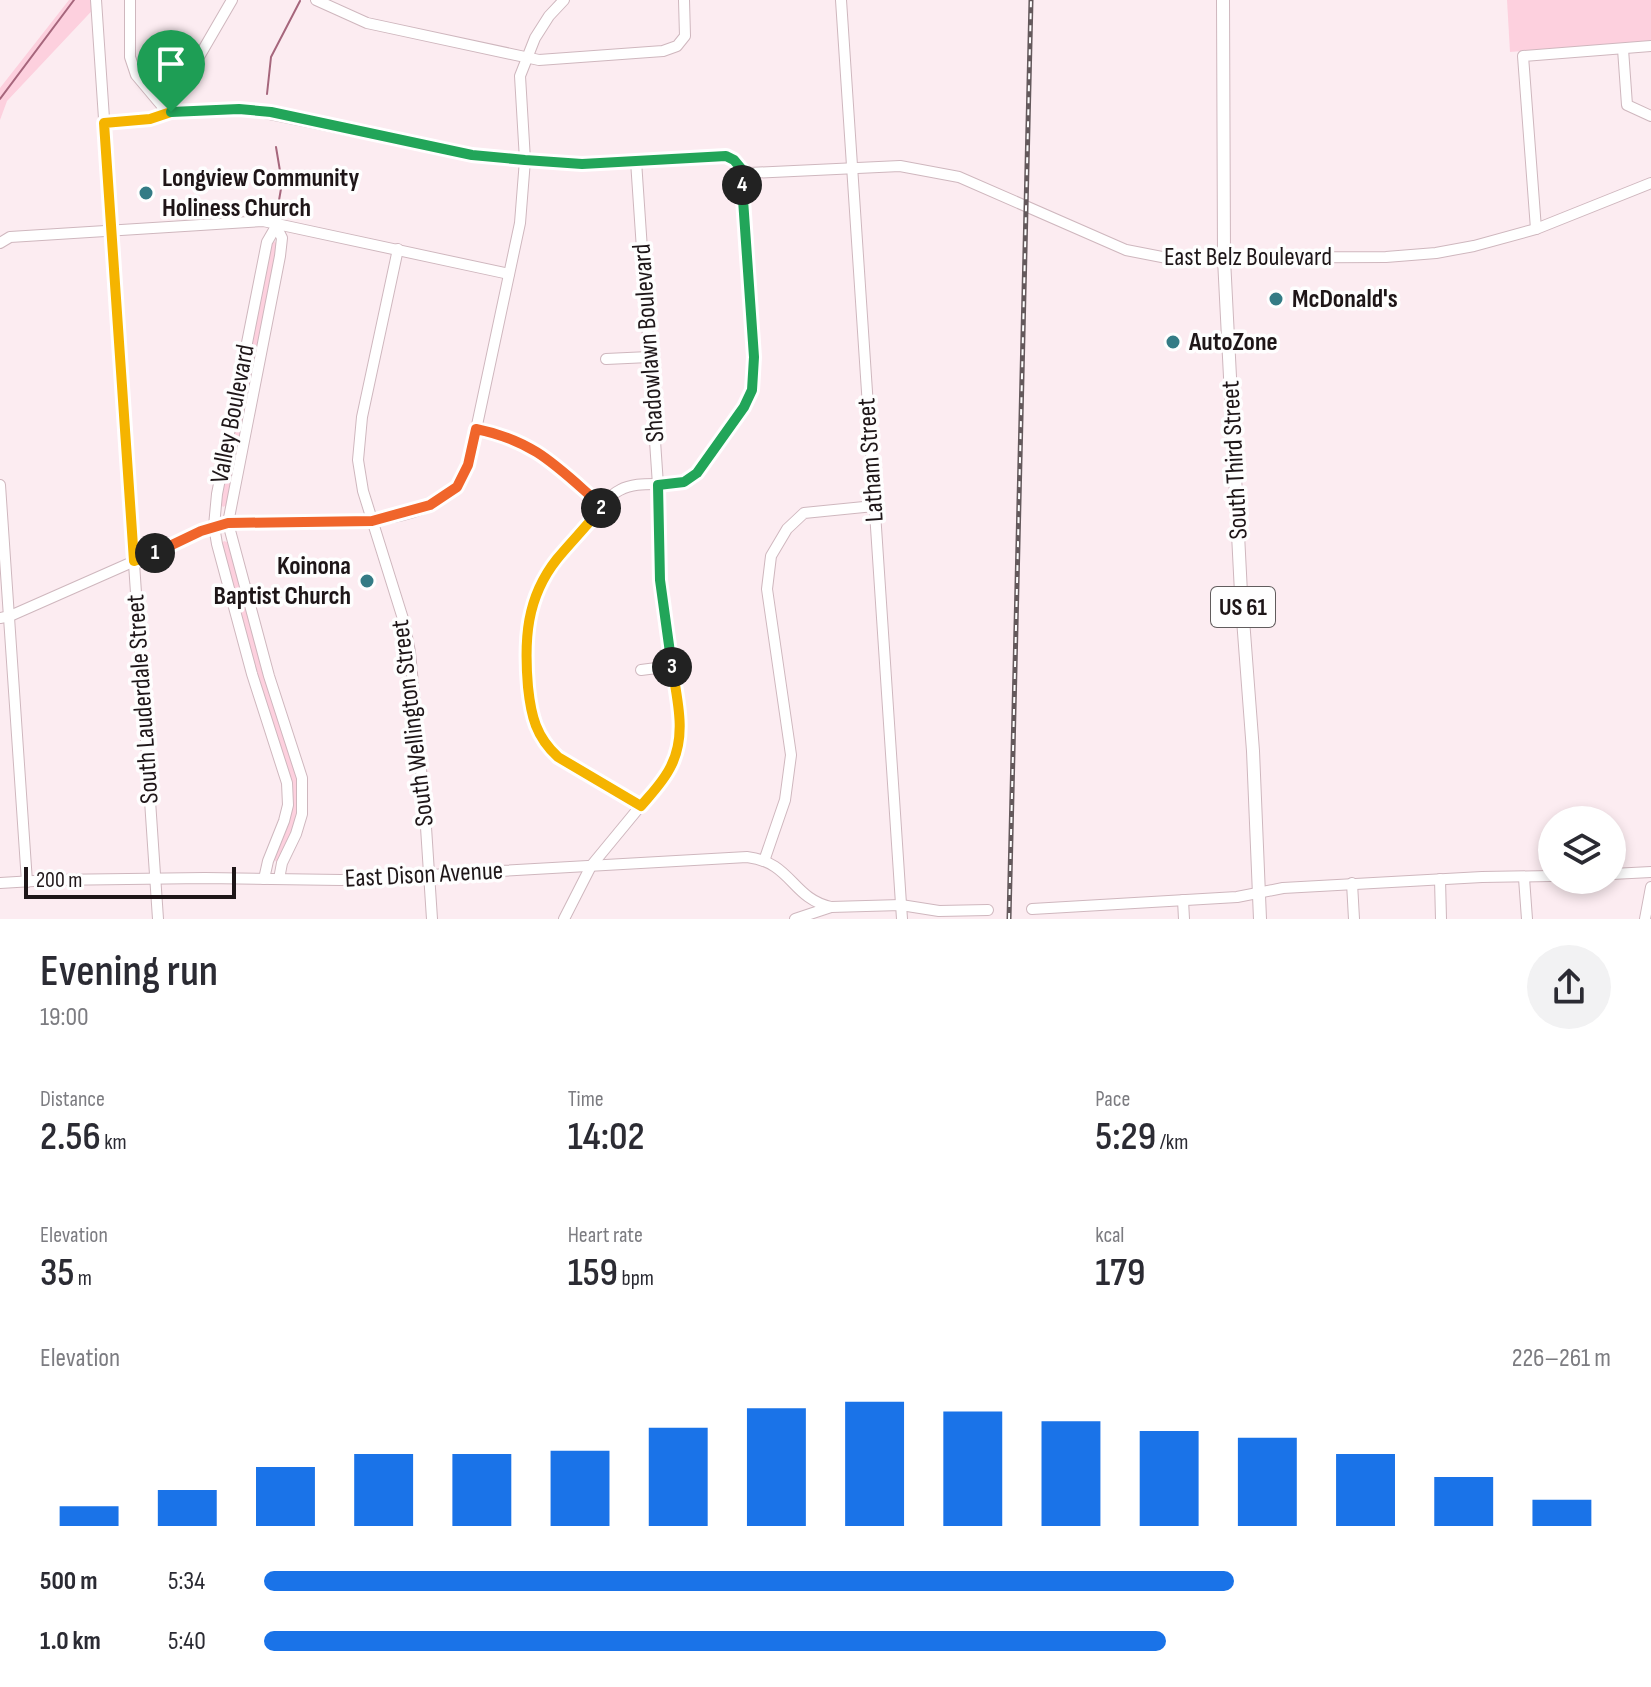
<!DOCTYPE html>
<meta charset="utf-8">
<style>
:root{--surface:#fff;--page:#f2f2f3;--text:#2b2b33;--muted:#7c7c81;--accent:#1a73e8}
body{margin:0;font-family:"Sofia Sans Condensed",sans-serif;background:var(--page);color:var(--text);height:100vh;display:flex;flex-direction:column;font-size:30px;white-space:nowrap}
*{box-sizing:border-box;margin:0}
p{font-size:26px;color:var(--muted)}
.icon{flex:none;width:44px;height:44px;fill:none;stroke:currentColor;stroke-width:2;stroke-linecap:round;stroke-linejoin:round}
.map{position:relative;height:919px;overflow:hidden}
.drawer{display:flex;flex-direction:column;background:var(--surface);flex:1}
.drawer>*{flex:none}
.buttons{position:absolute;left:1538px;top:806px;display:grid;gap:16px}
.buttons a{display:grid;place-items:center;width:88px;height:88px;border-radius:50%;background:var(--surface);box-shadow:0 4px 12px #0003;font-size:40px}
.scale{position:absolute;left:24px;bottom:20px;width:212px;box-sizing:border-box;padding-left:8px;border:4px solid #1e1618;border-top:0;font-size:22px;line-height:28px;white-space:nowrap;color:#1e1618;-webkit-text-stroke:6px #fefefe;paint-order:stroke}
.pin{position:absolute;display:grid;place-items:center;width:68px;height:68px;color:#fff;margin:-82px -34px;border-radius:50% 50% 50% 0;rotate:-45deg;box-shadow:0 0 8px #0007}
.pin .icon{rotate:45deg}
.km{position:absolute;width:40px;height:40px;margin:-20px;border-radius:50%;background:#222;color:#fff;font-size:22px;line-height:40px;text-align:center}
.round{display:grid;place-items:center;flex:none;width:84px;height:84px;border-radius:42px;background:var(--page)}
.summary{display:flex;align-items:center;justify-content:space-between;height:136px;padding:0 40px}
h1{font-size:44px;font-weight:600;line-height:60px}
.stats{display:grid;grid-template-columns:repeat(3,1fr);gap:12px;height:136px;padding:8px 40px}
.stats div{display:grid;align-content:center}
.stats b{font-size:40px;font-weight:600}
.stats small{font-size:22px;font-weight:400}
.stats p{font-size:22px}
.chart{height:224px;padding:16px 40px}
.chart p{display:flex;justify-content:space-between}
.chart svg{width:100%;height:144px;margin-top:8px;stroke:var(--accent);stroke-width:6}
ul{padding:0 40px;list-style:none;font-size:26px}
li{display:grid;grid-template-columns:128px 96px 1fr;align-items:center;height:60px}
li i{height:20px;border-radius:10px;background:var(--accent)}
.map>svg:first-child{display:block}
.green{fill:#fdd0de}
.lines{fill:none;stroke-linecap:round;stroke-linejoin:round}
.stream{stroke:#a6667c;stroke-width:2}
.minor-casing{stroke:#cfb7be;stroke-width:12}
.major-casing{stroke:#cfb7be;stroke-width:14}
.minor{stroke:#fff;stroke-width:10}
.major{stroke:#fff;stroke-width:12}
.rail-casing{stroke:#64595c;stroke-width:5}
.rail{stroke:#fefefe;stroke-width:2;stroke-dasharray:6;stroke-linecap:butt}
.split-1-casing{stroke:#fff;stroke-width:16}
.split-2-casing{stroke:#fff;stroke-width:16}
.split-3-casing{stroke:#fff;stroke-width:16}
.split-4-casing{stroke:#fff;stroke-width:16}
.split-5-casing{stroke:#fff;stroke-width:16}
.split-1{stroke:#f5b400;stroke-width:10}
.split-2{stroke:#f0652b;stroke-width:10}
.split-3{stroke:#f5b400;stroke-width:10}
.split-4{stroke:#22a559;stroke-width:10}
.split-5{stroke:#22a559;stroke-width:10}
.poi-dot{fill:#347b85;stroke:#fefefe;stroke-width:3}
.labels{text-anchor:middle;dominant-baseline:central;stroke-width:7;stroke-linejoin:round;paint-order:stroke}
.shield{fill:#fefefe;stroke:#615c5d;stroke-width:2}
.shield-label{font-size:24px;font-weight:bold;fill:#1e1618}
.poi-label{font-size:26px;font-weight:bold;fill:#1e1618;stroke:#fefefe;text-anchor:start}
.street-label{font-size:26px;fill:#1e1618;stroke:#fefefe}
</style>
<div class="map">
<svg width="1651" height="919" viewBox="0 0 1651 919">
<rect width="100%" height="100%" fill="#fcecf1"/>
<g class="green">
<path d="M69 0H102L7 101 0 120V88Z"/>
<path d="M1507 0H1651V42L1510 52Z"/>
<path d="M273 240 279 246 227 505 223 507 219 502 270 243Z"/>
<path d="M224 541 229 543 294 758C300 792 303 835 277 862L273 859 290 779 254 670 222 543Z"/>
</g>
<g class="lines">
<g class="stream">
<path d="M267 94 271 57 300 1"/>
<path d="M0 99 74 0"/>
<path d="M276 147 282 183 278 206"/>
</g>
<g class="minor-casing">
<g id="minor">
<path d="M96 0 158 919"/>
<path d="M130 0V57L136 75 167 112 232 0"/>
<path d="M316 0 367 23 539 60 663 51 677 46 685 36 684 0"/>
<path d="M841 0 902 919"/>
<path d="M1623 49 1627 105 1651 116"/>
<path d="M104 123 150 119 167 112 250 110 472 155 572 164 726 156 749 173 900 166 959 177 1126 250 1167 258 1386 257 1436 253 1474 246 1536 229 1651 183"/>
<path d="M277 228 282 238 280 256 228 523 269 676 302 778V814L296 834 282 863 279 879"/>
<path d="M1536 229 1523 56 1651 46"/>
<path d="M0 243 10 237 263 221 509 274"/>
<path d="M398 249 362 417 358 460 363 491 404 622 410 652 425 812 432 919"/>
<path d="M606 359 649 357"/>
<path d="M476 429C536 442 558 468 602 506"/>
<path d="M0 485 27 882"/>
<path d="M0 618 10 616 214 526C284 511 445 551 470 458L520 223 525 160 520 76 535 38 549 16 564 0"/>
<path d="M641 670 672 666"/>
<path d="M641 806C614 787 563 768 544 743 531 725 530 706 528 685 521 607 536 583 587 526 597 514 606 497 620 490 642 478 670 490 692 478L747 402 753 384 754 366 742 183 744 172"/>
<path d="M764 861 785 800 791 755 767 589 771 556 787 529 804 513 874 506"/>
<path d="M1612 874 1651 872"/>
<path d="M1524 878 1527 919"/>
<path d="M264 879 268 861 284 821 288 805 287 783 252 674 217 544 214 526 217 494 267 242 278 223"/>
<path d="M1440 879 1441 919"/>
<path d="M0 883 50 880 205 878 341 880 747 857C792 862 791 898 831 907"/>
<path d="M1352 883 1354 919"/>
<path d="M1183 900 1184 919"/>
<path d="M1032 909 1237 897 1283 888 1482 877 1552 876"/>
<path d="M564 919 591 866 666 775 675 757 679 738V709L660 580 658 485 636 161"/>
<path d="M795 919 831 907 901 905 939 911 988 910"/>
<path d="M1645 919 1651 887"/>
</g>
</g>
<g class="major-casing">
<path id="major" d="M1223 0 1224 259 1241 593 1253 751 1260 919"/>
</g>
<use href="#minor" class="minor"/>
<use href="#major" class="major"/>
<g class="rail-casing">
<path id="rail" d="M1009 919 1031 0"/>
</g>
<use href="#rail" class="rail"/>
</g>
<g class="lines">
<g class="split-1-casing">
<path id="split-1" d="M155 553 134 561 104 123 150 119 171 112"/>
</g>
<g class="split-2-casing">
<path id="split-2" d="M155 553 201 531 228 523 372 521 430 505 457 487 468 465 476 429C536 441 558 468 602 506L601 508"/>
</g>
<g class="split-3-casing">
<path id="split-3" d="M601 508C587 526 571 542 557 559 526 598 524 640 528 687 531 716 536 737 558 757L641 806C652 793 664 781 671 766 687 735 677 699 672 667"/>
</g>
<g class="split-4-casing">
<path id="split-4" d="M672 667 660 580 658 485 684 482 697 473 744 407 752 390 754 357 742 185"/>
</g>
<g class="split-5-casing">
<path id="split-5" d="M171 112 239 109 271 112 472 155 525 160 582 164 726 156 734 160 744 172 742 185"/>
</g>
<use href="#split-1" class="split-1"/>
<use href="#split-2" class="split-2"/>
<use href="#split-3" class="split-3"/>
<use href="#split-4" class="split-4"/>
<use href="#split-5" class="split-5"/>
</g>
<g class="poi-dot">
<circle cx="146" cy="193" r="8"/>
<circle cx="1276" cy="299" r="8"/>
<circle cx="1173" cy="342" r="8"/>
<circle cx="367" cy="581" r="8"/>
</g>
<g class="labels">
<rect class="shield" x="1211" y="587" width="64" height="40" rx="6"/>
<g class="shield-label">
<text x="1243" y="607">US 61</text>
</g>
<g class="poi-label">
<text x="162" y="178">Longview Community<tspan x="162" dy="30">Holiness Church</tspan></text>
<text x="1292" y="299">McDonald's</text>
<text x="1189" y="342">AutoZone</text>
<text x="351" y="566" text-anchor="end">Koinona<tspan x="351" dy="30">Baptist Church</tspan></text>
</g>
<g class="street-label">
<text x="1248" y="257">East Belz Boulevard</text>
<text transform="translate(649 343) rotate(-94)">Shadowlawn Boulevard</text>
<text transform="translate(233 414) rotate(-79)">Valley Boulevard</text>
<text transform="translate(871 460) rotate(-94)">Latham Street</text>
<text transform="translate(1235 460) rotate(-93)">South Third Street</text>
<text transform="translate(143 699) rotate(-94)">South Lauderdale Street</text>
<text transform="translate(413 723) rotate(-97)">South Wellington Street</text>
<text transform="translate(424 875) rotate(-3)">East Dison Avenue</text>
</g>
</g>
</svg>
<div class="buttons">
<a><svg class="icon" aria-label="layers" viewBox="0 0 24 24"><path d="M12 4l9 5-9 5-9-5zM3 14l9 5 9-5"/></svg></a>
</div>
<div class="scale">200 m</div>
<div class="pin" style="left:171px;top:112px;background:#1e9e55"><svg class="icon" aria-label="arrive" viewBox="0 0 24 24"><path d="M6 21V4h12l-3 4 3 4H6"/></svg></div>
<b class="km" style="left:155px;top:553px">1</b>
<b class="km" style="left:601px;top:508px">2</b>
<b class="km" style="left:672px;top:667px">3</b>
<b class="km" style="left:742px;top:185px">4</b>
</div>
<section class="drawer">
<div class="summary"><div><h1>Evening run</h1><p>19:00</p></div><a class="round"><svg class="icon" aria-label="share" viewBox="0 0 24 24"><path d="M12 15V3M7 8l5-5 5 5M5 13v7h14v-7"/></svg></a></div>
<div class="stats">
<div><p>Distance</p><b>2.56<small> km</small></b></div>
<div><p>Time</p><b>14:02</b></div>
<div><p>Pace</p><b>5:29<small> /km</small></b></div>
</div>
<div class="stats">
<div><p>Elevation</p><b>35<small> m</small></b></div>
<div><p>Heart rate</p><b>159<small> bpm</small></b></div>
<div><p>kcal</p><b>179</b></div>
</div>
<div class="chart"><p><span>Elevation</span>226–261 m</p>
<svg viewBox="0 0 160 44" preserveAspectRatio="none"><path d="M5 44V38M15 44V33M25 44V26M35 44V22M45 44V22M55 44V21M65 44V14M75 44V8M85 44V6M95 44V9M105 44V12M115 44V15M125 44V17M135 44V22M145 44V29M155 44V36"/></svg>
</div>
<ul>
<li><b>500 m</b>5:34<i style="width:72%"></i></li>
<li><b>1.0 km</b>5:40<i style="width:67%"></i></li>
</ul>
</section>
